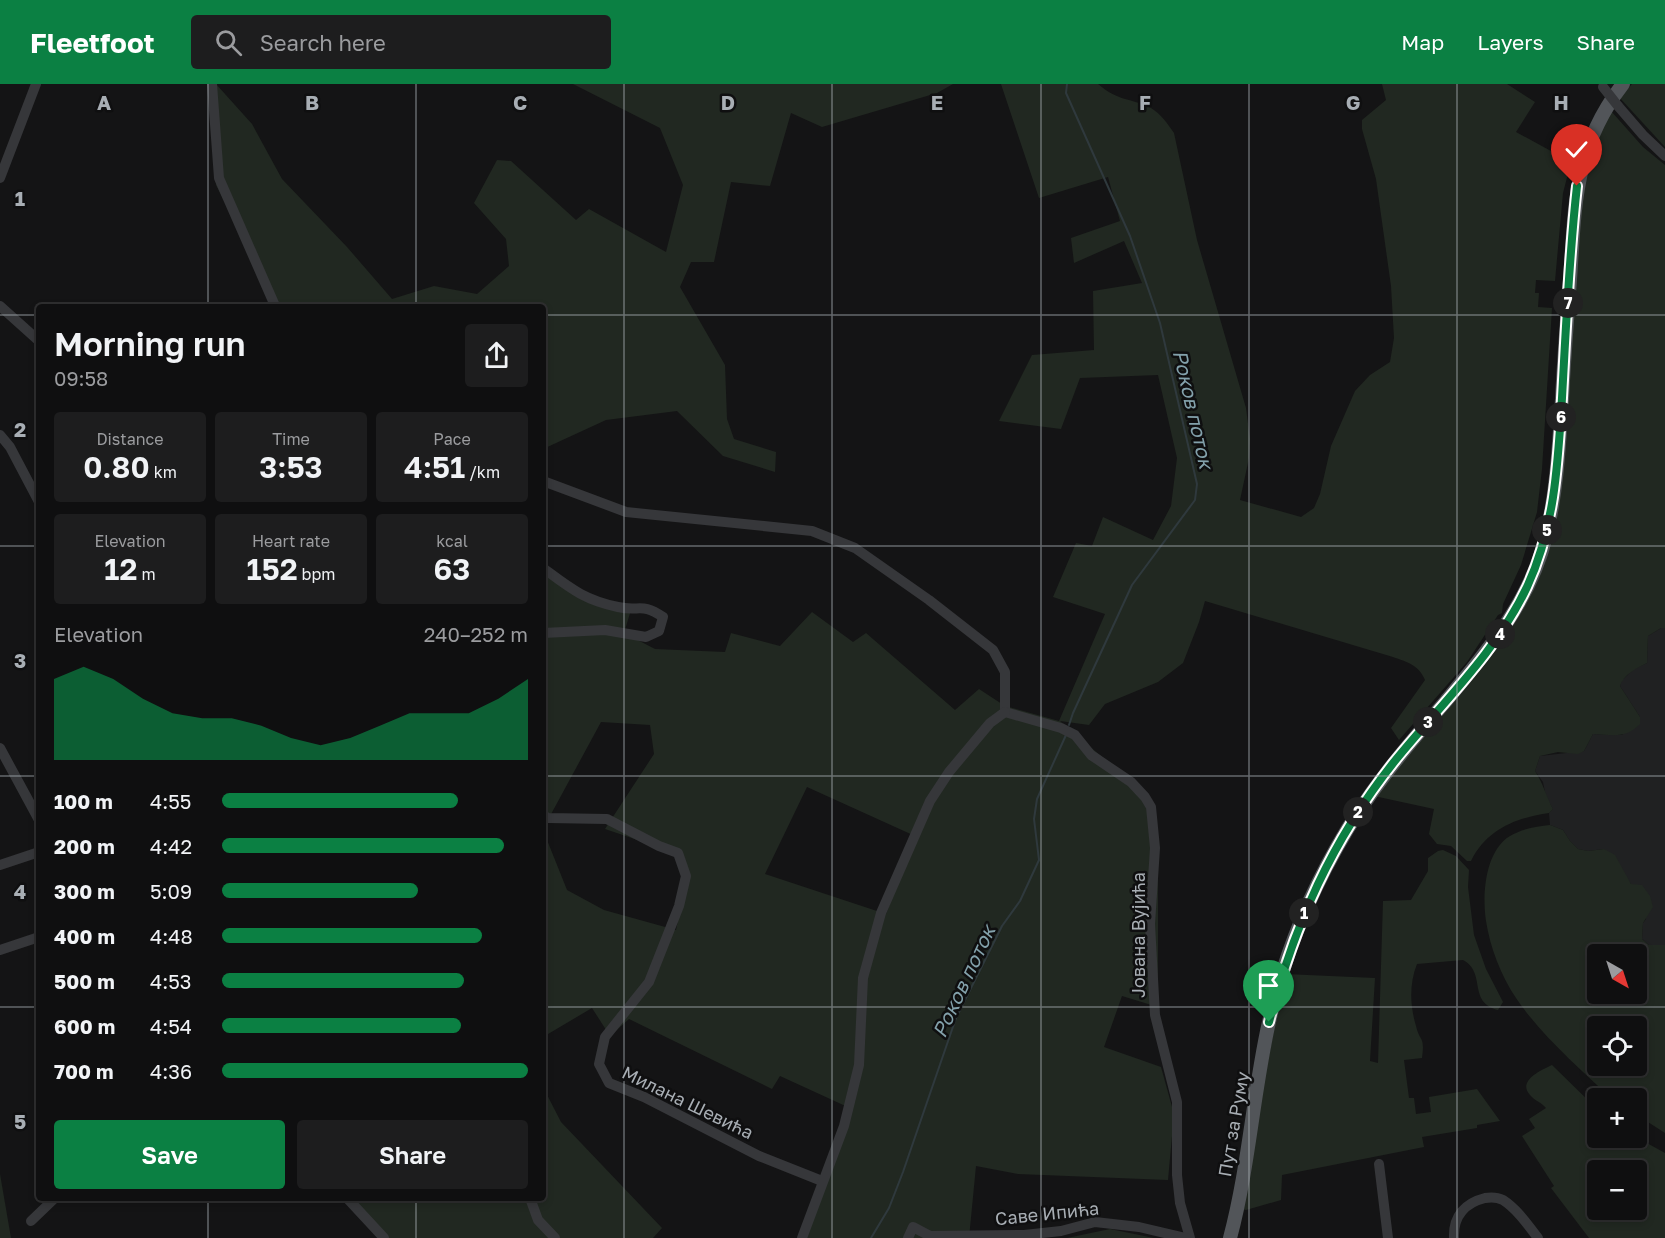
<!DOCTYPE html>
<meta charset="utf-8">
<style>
:root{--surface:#0f0f10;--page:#1d1d1e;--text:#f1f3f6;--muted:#9b9c9f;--line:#2f2f30;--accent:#0b8043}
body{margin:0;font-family:"Golos Text",sans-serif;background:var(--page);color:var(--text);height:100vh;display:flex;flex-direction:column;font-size:22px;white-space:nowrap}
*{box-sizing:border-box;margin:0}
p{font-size:20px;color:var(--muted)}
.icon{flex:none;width:33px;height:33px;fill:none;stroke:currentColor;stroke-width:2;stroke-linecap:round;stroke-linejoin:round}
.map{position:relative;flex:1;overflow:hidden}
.panel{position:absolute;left:36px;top:220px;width:510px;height:897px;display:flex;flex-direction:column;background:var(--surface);border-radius:6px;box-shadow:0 3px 9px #0003,0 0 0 2px var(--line)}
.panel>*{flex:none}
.needle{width:39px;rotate:141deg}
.buttons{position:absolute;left:1587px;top:860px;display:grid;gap:12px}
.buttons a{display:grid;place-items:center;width:60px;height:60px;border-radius:6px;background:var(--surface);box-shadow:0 3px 9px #0003,0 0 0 2px var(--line);font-size:30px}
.pin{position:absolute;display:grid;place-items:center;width:51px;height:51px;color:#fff;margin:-62px -26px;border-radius:50% 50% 50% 0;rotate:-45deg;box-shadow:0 0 6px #0007}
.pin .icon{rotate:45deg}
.km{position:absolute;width:30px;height:30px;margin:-15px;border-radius:50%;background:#222;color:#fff;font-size:16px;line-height:30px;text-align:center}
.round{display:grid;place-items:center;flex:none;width:63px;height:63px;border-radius:6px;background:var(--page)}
.head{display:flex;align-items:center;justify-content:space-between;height:102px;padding:0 18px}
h1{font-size:33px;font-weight:600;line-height:45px}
.figures{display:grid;grid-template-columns:repeat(3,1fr);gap:9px;height:102px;padding:6px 18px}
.figures div{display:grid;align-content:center;border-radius:6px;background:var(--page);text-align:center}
.figures b{font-size:30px;font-weight:600}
.figures small{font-size:16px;font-weight:400}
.figures p{font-size:16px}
.chart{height:168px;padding:12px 18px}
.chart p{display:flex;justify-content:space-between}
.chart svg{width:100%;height:108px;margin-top:6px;fill:var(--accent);opacity:.7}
.button{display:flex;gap:12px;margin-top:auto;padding:12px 18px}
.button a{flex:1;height:69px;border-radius:6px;background:var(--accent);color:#fff;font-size:24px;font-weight:600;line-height:69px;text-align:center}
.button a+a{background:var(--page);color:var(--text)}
ul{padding:0 18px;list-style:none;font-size:20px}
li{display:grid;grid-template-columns:96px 72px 1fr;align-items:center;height:45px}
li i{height:15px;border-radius:8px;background:var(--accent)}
header{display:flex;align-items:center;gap:36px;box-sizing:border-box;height:84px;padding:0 30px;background:var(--accent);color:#fff}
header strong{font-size:28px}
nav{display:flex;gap:33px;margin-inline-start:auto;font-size:21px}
.search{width:420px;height:54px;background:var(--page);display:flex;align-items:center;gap:15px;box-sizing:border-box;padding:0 21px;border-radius:6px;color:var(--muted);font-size:22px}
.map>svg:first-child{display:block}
.built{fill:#202122}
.green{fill:#212821;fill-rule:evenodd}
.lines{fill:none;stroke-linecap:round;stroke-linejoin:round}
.stream{stroke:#2f393d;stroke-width:2}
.minor{stroke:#36373a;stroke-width:10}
.major{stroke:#525559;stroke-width:14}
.minor-bridge{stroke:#36373a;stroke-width:10}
.route-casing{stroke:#fff;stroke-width:12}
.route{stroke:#0b8043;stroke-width:8}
.grid{fill:none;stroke:#a8aeb4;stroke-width:1.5;stroke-opacity:0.55}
.labels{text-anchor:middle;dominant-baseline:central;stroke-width:5;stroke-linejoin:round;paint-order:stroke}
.street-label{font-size:18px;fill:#a8aeb4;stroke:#0f0f10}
.water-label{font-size:20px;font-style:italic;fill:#83a1ab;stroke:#0f0f10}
.grid-label{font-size:20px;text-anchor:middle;font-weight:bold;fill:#a8aeb4;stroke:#0f0f10;stroke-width:5;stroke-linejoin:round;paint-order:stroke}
</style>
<header>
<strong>Fleetfoot</strong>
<div class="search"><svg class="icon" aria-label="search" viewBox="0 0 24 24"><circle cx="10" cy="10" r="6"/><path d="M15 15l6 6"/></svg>Search here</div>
<nav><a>Map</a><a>Layers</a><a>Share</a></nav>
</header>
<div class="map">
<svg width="1665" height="1154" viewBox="0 0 1665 1154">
<rect width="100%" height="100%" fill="#141415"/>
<path class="built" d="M1661 544H1665V861H1649L1642 855 1643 839 1646 835 1631 800 1604 765 1588 767 1578 765 1570 757 1563 746 1550 741 1549 729 1553 725 1546 713 1543 698 1535 687 1540 672 1584 667 1593 650 1622 651 1640 633 1620 602 1622 596 1634 585 1647 579 1648 552Z"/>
<g class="green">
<path d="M208 0H216L252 40 282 95 347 163 392 215 434 202 477 210 509 182 506 155 474 119 497 76 511 77 576 136 589 125 666 168 683 101 660 44 573 0H953L937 9 822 43 791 29 770 102 731 98 714 178H691L680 203 725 281 727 335 734 355 776 368 775 388 723 372 677 327 606 336 543 365V224L278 223 216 101Z"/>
<path d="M1001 0H1098C1119 18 1129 13 1151 24 1161 30 1167 39 1174 49L1197 156 1246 324 1250 355 1249 374 1240 416 1301 433 1314 424 1320 410 1331 362 1355 307 1370 291 1390 278 1394 254 1391 202 1376 95 1362 45V36L1386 16 1382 0H1507L1535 18 1516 48 1571 78 1563 109 1555 197 1536 196 1535 209H1539L1538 223 1552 224 1542 385 1537 428 1521 481 1503 520 1502 529 1498 531 1467 578 1399 656 1391 644 1425 596C1419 581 1407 578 1393 573L1205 517 1199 538 1183 579 1158 598 1105 620 1089 641 1060 637 1122 690 1152 724 1158 782V923L1122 912 1104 963 1161 983 1174 1030 1168 1096 1018 1090 976 1082 969 1154H804L852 1025 780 992 772 1005 629 935 610 952 592 924 543 953V746L567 806 604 826 676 846 688 788 682 771 605 745 654 670 650 641 601 638 543 745V485L555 496 631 526 624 549 655 565 725 568 731 549 780 562 812 528 853 558 866 549 955 626 979 605 1005 622 1059 637 1105 530 1053 513 1076 459 1092 462 1103 433 1153 456 1171 422 1177 374 1158 291 1080 294 1061 345 999 337 1032 271 1094 266 1093 207 1142 199 1124 157 1074 179 1071 154 1120 137 1108 93 1039 114ZM807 703 915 752 886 830 765 790Z"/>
<path d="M1632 0H1665V63L1620 14Z"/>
<path d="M1611 27 1643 63 1665 81V544H1661L1648 552 1647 579C1637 584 1624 590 1620 602L1640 633V640C1626 655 1613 651 1593 650L1584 667 1578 670 1558 668 1540 672 1535 687C1543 699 1546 712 1553 725L1549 729C1516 734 1487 745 1471 777H1467L1451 762 1437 760 1429 750 1434 725 1374 712 1540 487 1579 127C1585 92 1593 58 1611 27Z"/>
<path d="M1550 741 1563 746 1570 757 1578 765 1588 767 1604 765 1615 771 1631 800 1642 801 1650 812 1653 823 1643 839 1642 855 1649 861H1665V1049L1637 1031 1636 1014H1611C1578 983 1541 951 1516 914 1501 892 1490 863 1486 837 1482 811 1485 767 1510 752 1522 745 1537 742 1550 741ZM1598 870H1636V909H1598ZM1598 942H1636V981H1598Z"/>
<path d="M1443 766 1456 772 1469 786 1468 803 1474 851 1486 885 1503 918 1498 926C1467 918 1487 889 1463 876L1417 880C1409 900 1410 922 1416 942 1420 959 1425 951 1422 974L1404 976 1409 1014H1414L1416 1030 1431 1028 1429 1013 1477 1005 1500 1037 1477 1041V1044L1422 1053 1424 1063 1282 1091 1281 1116 1246 1126 1239 1125 1285 890 1375 894 1370 977 1378 979 1383 817 1411 816 1428 787V774L1438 767Z"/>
<path d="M1552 981 1597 1025 1598 1053H1636L1665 1069V1154H1589L1551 1104 1554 1102 1522 1052 1535 1044 1529 1035 1546 1024C1541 1018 1535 1017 1530 1011 1517 997 1541 986 1552 981ZM1598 1086H1636V1125H1598Z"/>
<path d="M543 1003 561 1038 662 1144 653 1154H379L345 1115 543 1114Z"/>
<path d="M0 1090 11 1154H0Z"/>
<path d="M1110 1145 1154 1154H1067Z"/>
</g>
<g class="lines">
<g class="stream">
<path d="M1067 0 1066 9 1130 152 1160 239 1197 400 1195 416 1132 501 1073 629 1069 641"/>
<path d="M871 1154 889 1124 903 1088 956 934 1002 842 1020 817 1039 776 1034 735 1037 715 1066 651"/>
</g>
<g class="minor">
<path d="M212 0 219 94 276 224"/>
<path d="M1618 22 1643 51 1665 72"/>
<path d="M0 94 36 0"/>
<path d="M0 222 39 257"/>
<path d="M0 351 10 363 39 418"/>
<path d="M543 397 626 428 812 447 855 464 929 516 993 566 1005 588V628"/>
<path d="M543 484C570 504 584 516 618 523 640 528 641 518 663 533L659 547 646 553 605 546 543 549"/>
<path d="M1005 628 1061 644 1075 651 1091 671 1131 698 1145 713 1151 723 1155 764 1150 840 1155 931 1177 1018V1091L1180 1119 1190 1154"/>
<path d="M0 664 39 736"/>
<path d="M543 731 548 734 607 735 659 762 678 769 686 792 679 822 649 898 605 953 599 980 609 999 644 1013 759 1072 822 1097"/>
<path d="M0 781 39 768"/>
<path d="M0 866 39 853"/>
<path d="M1379 1080 1388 1154"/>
<path d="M347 1114 384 1154"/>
<path d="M530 1114 538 1136 555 1154"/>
<path d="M31 1137 55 1114"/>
<path d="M802 1154 844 1042 859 981 863 894 881 829 930 717 949 688 990 639 1005 628"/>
<path d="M908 1154 913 1143 930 1152 1024 1151 1061 1147 1095 1138 1139 1143 1186 1154"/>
<path d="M1454 1154C1453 1132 1465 1119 1485 1114 1491 1113 1497 1113 1503 1116 1517 1125 1528 1141 1538 1154"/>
</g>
<path class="major" d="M1230 1154C1249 1083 1253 1009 1269 938 1283 876 1306 818 1337 763 1367 709 1406 663 1446 617 1488 566 1530 518 1546 452 1557 407 1559 361 1562 315 1564 275 1567 236 1570 196 1575 120 1574 63 1623 0"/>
<path class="minor-bridge" d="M1603 3 1618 22"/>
</g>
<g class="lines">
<g class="route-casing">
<path id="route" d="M1269 938C1294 841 1332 756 1394 678 1440 621 1496 569 1527 503 1555 443 1558 378 1562 314 1566 243 1569 172 1577 102"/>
</g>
<use href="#route" class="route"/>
</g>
<path class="grid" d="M208 0V224M416 0V224M624 0V1154M832 0V1154M1041 0V1154M1249 0V1154M1457 0V1154M0 231H39M543 231H1665M0 462H39M543 462H1665M0 692H39M543 692H1665M0 923H39M543 923H1665M208 1114V1154M416 1114V1154"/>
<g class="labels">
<g class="street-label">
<text transform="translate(1138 851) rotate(-90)">Јована Вујића</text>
<text transform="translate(688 1018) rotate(26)">Милана Шевића</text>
<text transform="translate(1233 1040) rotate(-80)">Пут за Руму</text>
<text transform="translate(1047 1129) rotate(-6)">Саве Ипића</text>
</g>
<g class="water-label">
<text transform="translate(1194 325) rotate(77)">Роков поток</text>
<text transform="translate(963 897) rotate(-65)">Роков поток</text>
</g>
</g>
<g class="grid-label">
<text x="104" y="26">A</text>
<text x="312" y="26">B</text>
<text x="520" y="26">C</text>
<text x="728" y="26">D</text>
<text x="937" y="26">E</text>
<text x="1145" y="26">F</text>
<text x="1353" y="26">G</text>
<text x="1561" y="26">H</text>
<text x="20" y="122">1</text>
<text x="20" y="353">2</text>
<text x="20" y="584">3</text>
<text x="20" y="815">4</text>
<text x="20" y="1045">5</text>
</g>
</svg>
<div class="buttons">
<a><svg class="needle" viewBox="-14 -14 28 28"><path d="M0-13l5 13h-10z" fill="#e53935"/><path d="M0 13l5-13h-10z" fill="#9b9c9f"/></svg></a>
<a><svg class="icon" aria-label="locate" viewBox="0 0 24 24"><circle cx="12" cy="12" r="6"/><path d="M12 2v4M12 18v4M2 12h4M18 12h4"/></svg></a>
<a>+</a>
<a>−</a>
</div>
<div class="pin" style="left:1269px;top:938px;background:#1e9e55"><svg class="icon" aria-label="arrive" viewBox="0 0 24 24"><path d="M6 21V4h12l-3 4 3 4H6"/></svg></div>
<div class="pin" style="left:1577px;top:102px;background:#d93025"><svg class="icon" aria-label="check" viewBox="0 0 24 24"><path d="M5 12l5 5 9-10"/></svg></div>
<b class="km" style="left:1304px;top:829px">1</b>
<b class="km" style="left:1358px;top:728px">2</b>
<b class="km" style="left:1428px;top:638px">3</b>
<b class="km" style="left:1500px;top:550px">4</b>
<b class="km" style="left:1547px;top:446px">5</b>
<b class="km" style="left:1561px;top:333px">6</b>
<b class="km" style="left:1568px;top:219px">7</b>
<section class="panel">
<div class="head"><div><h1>Morning run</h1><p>09:58</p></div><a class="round"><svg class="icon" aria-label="share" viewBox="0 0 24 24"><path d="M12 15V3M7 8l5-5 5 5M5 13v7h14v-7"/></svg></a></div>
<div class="figures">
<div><p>Distance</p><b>0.80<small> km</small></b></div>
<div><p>Time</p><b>3:53</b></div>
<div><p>Pace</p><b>4:51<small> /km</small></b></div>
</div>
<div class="figures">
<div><p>Elevation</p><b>12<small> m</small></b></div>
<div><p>Heart rate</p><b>152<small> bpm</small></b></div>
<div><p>kcal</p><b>63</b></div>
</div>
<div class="chart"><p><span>Elevation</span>240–252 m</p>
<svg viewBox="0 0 160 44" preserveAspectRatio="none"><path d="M0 44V11L10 6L20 11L30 19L40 25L50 27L60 27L70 30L80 35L90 38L100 35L110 30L120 25L130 25L140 25L150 19L160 11V44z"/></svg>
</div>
<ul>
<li><b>100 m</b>4:55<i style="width:77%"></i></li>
<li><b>200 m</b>4:42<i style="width:92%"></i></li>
<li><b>300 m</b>5:09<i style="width:64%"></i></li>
<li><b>400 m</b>4:48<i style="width:85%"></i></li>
<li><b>500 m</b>4:53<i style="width:79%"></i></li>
<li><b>600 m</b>4:54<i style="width:78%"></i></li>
<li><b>700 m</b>4:36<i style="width:100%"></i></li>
</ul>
<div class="button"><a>Save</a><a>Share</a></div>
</section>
</div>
